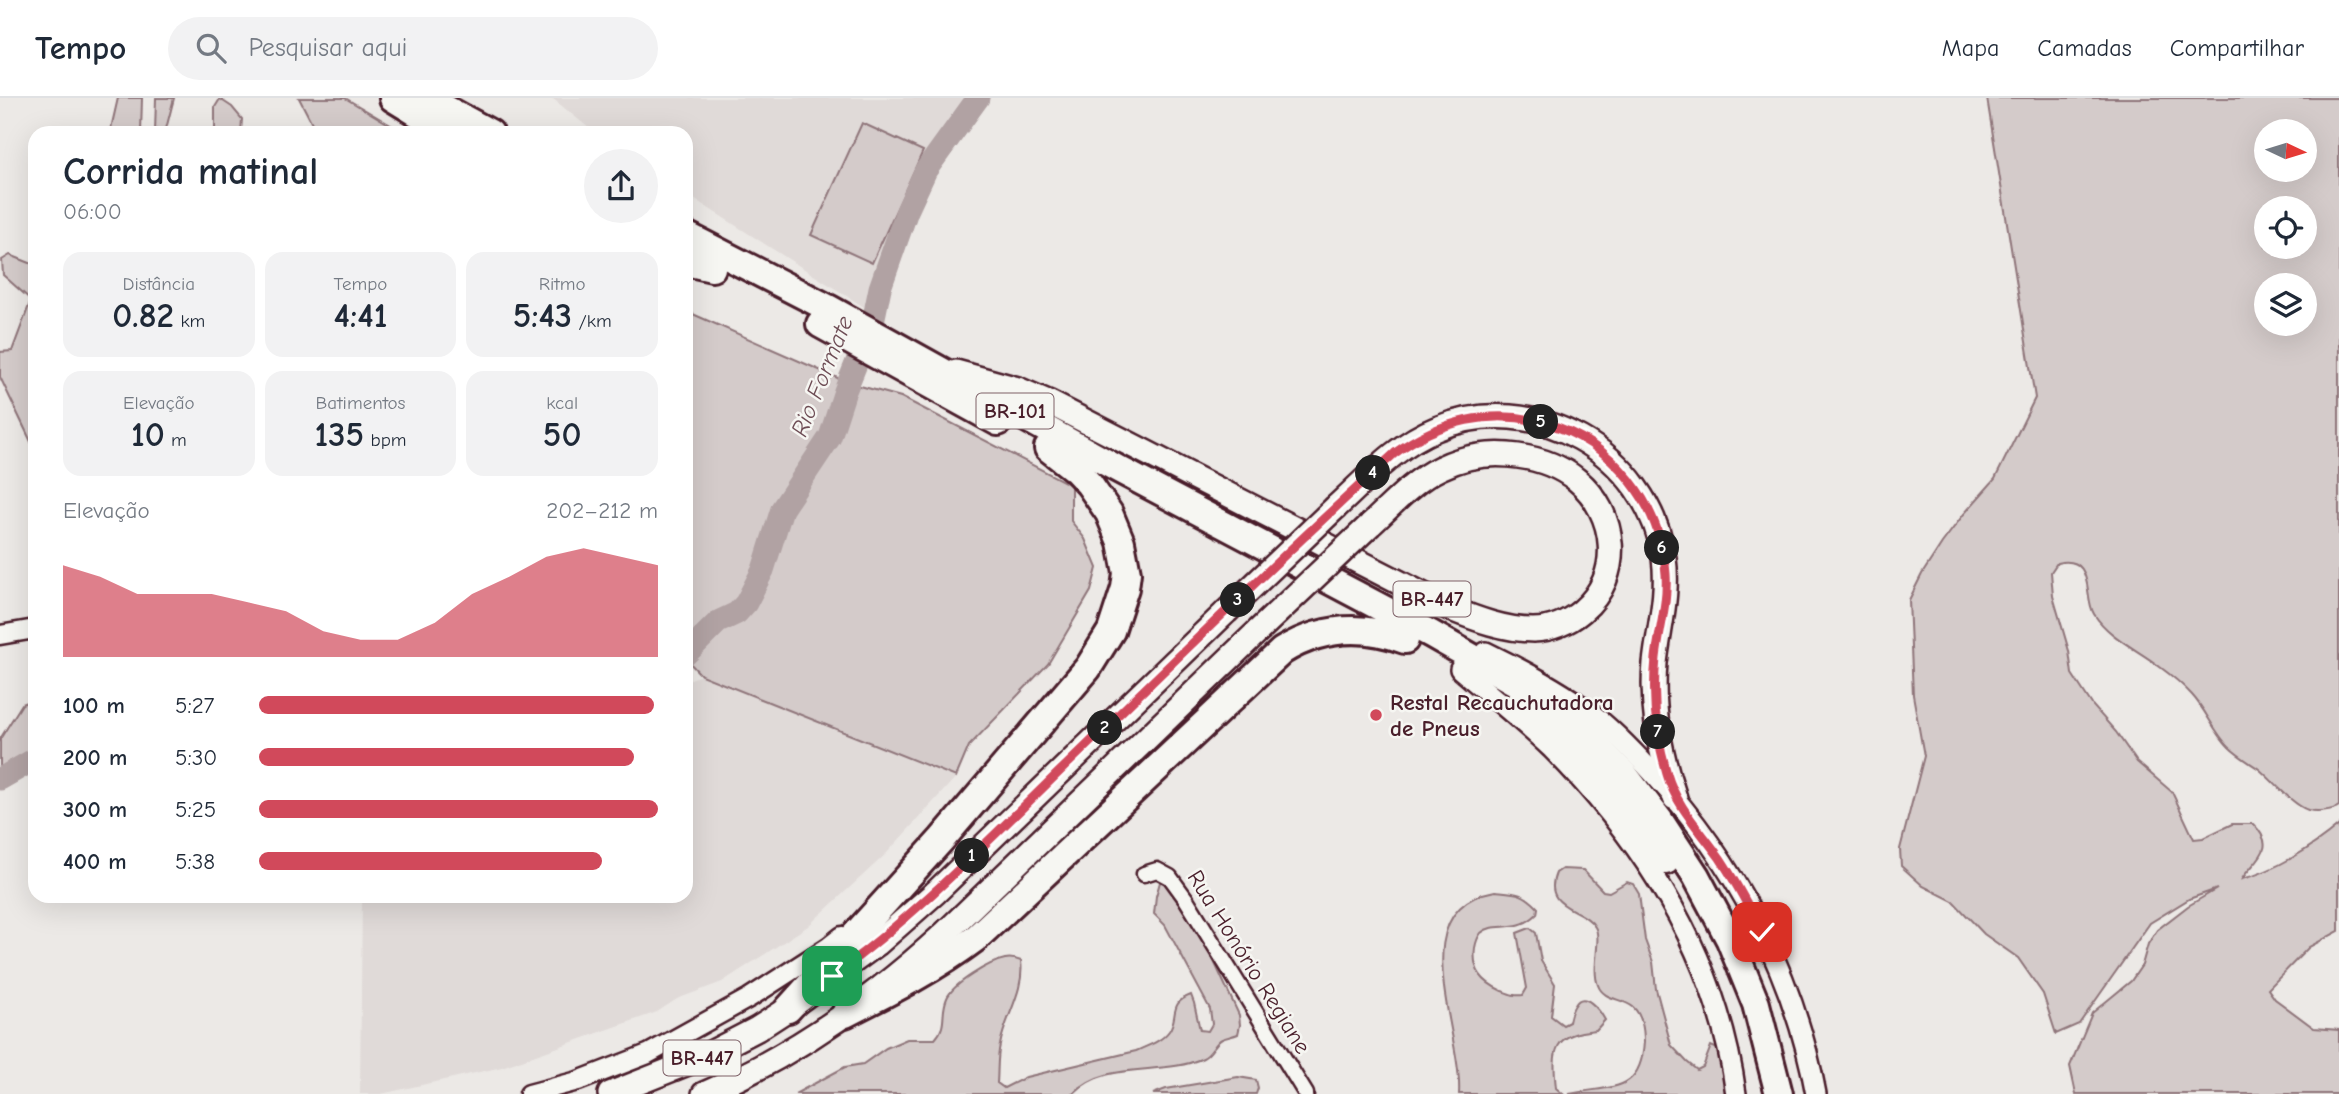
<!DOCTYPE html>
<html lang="pt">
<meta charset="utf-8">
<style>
:root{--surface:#fff;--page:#f2f2f3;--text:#1f2937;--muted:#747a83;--line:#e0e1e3;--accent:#d1495b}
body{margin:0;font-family:"Comic Neue",sans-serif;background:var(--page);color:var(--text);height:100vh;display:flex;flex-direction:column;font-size:26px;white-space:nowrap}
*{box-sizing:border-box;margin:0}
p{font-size:23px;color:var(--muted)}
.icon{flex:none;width:38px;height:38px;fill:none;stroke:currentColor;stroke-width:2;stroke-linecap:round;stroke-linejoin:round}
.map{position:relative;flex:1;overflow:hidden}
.details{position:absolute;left:28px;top:28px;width:665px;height:777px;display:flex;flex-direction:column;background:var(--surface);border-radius:21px;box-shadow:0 7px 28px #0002}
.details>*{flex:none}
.needle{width:46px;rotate:94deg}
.buttons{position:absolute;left:2254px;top:21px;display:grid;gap:14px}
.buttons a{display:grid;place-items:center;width:63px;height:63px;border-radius:50%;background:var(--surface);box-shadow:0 7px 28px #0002;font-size:35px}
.pin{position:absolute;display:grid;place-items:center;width:60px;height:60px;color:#fff;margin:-30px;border-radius:14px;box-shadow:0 4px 10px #0006}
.km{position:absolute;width:35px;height:35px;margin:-18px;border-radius:50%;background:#222;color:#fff;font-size:19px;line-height:35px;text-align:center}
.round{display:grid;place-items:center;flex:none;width:74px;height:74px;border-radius:37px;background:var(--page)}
.headline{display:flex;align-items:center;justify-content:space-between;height:119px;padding:0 35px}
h1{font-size:38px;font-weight:700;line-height:52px}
.stats{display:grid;grid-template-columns:repeat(3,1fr);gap:10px;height:119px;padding:7px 35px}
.stats div{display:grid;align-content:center;border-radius:18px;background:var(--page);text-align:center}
.stats b{font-size:35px;font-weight:700}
.stats small{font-size:19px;font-weight:400}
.stats p{font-size:19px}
.chart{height:196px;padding:14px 35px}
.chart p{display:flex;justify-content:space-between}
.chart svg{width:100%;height:126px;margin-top:7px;fill:var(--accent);opacity:.7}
ul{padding:0 35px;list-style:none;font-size:23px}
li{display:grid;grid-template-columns:112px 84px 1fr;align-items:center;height:52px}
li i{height:18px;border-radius:9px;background:var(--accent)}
header{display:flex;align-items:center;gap:42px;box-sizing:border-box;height:98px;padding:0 35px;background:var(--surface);border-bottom:2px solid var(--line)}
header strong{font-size:33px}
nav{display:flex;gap:38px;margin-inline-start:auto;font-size:24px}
.search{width:490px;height:63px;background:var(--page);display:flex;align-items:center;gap:18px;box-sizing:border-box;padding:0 24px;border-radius:38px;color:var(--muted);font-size:26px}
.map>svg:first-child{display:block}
.built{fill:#e0dad8}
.green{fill:#d4cbca;stroke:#8f757a;stroke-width:2;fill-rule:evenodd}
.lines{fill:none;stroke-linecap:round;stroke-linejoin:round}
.river{stroke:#b1a2a3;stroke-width:23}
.minor-casing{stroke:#4a1f2b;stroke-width:19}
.tertiary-casing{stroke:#4a1f2b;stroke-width:23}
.secondary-casing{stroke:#4a1f2b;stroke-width:24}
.primary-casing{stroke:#4a1f2b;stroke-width:28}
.motorway-casing{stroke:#4a1f2b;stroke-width:32}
.minor{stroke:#f6f6f2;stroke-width:14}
.tertiary{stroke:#f6f6f2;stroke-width:18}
.secondary{stroke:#f6f6f2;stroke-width:19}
.primary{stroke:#f6f6f2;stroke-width:23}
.motorway{stroke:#f6f6f2;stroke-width:26}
.primary-bridge-casing{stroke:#4a1f2b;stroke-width:28;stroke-linecap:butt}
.primary-bridge{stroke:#f6f6f2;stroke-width:23}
.route-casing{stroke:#fff;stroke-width:14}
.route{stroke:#d1495b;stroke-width:9}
.poi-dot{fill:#d1495b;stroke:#f6f6f2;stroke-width:2.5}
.labels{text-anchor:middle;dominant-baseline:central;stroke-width:5;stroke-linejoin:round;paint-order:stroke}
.shield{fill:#f6f6f2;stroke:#7e6067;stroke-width:2}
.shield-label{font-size:21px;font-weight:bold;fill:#4a1f2b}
.poi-label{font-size:23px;font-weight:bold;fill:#4a1f2b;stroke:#f6f6f2;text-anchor:start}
.street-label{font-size:23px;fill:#4a1f2b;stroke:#f6f6f2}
.water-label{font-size:24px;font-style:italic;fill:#6e4d55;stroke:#f6f6f2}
</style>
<header>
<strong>Tempo</strong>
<div class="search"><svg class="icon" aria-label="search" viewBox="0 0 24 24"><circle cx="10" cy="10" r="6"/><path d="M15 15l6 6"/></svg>Pesquisar aqui</div>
<nav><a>Mapa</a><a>Camadas</a><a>Compartilhar</a></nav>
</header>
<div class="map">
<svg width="2339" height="996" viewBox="0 0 2339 996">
<rect width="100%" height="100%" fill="#ece9e6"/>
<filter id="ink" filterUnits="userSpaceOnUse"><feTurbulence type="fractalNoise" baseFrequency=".0143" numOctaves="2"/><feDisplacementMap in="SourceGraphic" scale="14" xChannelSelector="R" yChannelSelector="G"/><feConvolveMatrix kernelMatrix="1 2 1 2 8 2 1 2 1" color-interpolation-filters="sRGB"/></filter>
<g filter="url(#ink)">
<g class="built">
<path d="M552 0H975L864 209 686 96V35H595Z"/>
<path d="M701 577 956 679 886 756 808 828 722 884 677 901 657 914 502 969 381 996H360L362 798H686V583Z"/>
</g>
<g class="green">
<path d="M118 0H142L141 35H110Z"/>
<path d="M156 0H174L165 35H155Z"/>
<path d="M299 0H345L404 35H340L348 28 345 27 338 35H317Z"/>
<path d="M1987 0H2339V708C2332 713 2316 714 2308 712 2293 707 2272 682 2259 671 2249 664 2238 658 2229 649 2214 634 2206 612 2192 597 2183 587 2171 577 2160 569 2139 552 2109 540 2094 516 2083 499 2096 456 2057 465L2051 474 2053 498 2069 553 2072 576 2093 608 2116 634 2137 664 2172 694 2194 741 2203 740 2232 726H2253C2279 751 2255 761 2242 781 2275 773 2313 749 2339 727V833L2309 849 2268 891 2275 901 2314 930 2339 932V996H2076L2070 968 2092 915 2131 883 2142 867 2148 846 2157 832 2188 808 2217 791 2189 801 2150 825 2079 926 2056 936 2043 896 2018 860 1984 836 1953 803 1923 788 1901 768 1900 751 1924 658 1913 597 1909 502 1922 476 1942 445 1964 416 1995 381 2035 300ZM2266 33H2305V72H2266ZM2266 110H2305V149H2266ZM2266 187H2305V226H2266Z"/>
<path d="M220 1 232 9 242 21 241 35H215V9Z"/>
<path d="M862 25 923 53 872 165 811 137Z"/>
<path d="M10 157 35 167V352L0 279V254L12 253 31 202 3 177 2 162Z"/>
<path d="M686 213 849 285 901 299 1071 387V423L1085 441 1097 470 1091 493 1048 566 969 648 956 679 701 577 686 561Z"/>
<path d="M35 601V661L0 681V641L22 606Z"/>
<path d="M1562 771 1583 772 1603 793 1609 794 1627 784 1633 786 1639 796 1645 842 1653 864 1656 891 1671 947 1687 964 1697 972 1703 969 1711 948 1718 951 1728 996H1569C1612 987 1641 996 1644 944 1644 933 1642 917 1633 909 1622 900 1603 902 1598 887 1591 870 1602 840 1595 829 1585 810 1541 811 1556 775Z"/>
<path d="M1168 781 1206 846 1239 917 1240 927 1238 936C1233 938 1227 939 1222 941 1214 945 1212 956 1203 960 1163 979 1106 961 1073 996H795L845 969 863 966 886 950 907 941H935C948 927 940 916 947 900 953 886 989 864 1005 861 1010 860 1016 861 1021 863 1025 893 1005 919 1000 947 997 959 998 973 997 985L1004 990 1026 979 1136 953C1147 948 1161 944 1169 933 1179 919 1168 905 1191 897L1194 905 1200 932 1208 933 1212 926 1210 911 1165 827 1154 816 1156 798 1160 784Z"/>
<path d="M1495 793C1516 795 1523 794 1538 810L1537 816C1516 837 1496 822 1481 835 1477 840 1476 844 1475 850 1472 872 1482 884 1502 893 1510 896 1514 898 1523 897L1527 890 1517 835 1530 830 1536 835 1541 863 1555 886 1551 918 1563 927 1569 924C1570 919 1572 911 1575 907 1584 891 1600 913 1605 922L1596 932C1553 936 1552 951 1556 990L1563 996H1459C1463 936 1400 810 1495 793Z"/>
<path d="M1238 979 1256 982 1258 990 1256 996H1153L1166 991Z"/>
</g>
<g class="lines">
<g class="river">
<path d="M686 556 718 524 737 515 746 505 763 472 782 411 830 339 845 293 873 224 880 190 907 113 926 72 978 0"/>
<path d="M0 681 35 661"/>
</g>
<g class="minor-casing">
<path id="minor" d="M1144 776 1157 772 1170 779 1186 801 1306 996"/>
</g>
<g class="tertiary-casing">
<g id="tertiary">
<path d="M0 537 35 531"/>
<path d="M529 996 578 983 648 956 749 900 828 849 842 838"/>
</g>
</g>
<g class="secondary-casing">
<g id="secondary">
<path d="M1486 554C1521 571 1555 589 1587 612 1611 630 1632 652 1652 674 1735 764 1794 875 1816 996"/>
<path d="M1460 571C1490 597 1523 623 1552 651 1647 747 1718 861 1736 996"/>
</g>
</g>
<g class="primary-casing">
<g id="primary">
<path d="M956 274 1018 291 1048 304 1451 511C1476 521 1505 532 1533 532 1551 532 1569 524 1582 513 1624 478 1617 415 1577 382 1560 368 1539 361 1518 358 1492 354 1464 358 1440 370 1413 383 1392 407 1370 427"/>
<path d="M1336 409C1367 381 1396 347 1436 331 1533 290 1648 354 1664 460 1669 496 1659 529 1655 565 1651 611 1660 656 1675 700"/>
<path d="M610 996 703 959 757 931 788 911 877 846 936 794 1226 514"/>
<path d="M704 996C793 958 873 901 944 836L1259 532"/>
</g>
</g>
<g class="motorway-casing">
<g id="motorway">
<path d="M393 0 450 35"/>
<path d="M426 0 490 35"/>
<path d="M686 137 830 211 1118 371 1431 536 1524 589 1578 629 1623 675 1660 723 1696 778 1730 842 1756 906 1779 996"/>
<path d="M686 164 712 170"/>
<path d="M820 226 998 324"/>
<path d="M1518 606 1567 645 1648 738 1666 763"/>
<path d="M788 911 942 741 1088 570 1111 533 1125 490 1127 475 1121 444 1109 415 1089 386 1076 372 1048 350"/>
<path d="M845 916C891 893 935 871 976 840L1282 553C1321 529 1362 526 1405 542"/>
</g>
</g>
<use href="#minor" class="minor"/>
<use href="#tertiary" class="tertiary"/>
<use href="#secondary" class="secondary"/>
<use href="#primary" class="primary"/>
<use href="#motorway" class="motorway"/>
<g class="primary-bridge-casing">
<g id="primary-bridge">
<path d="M1226 514 1336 409"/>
<path d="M1259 532 1370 427"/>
</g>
</g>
<use href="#primary-bridge" class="primary-bridge"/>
</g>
</g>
<g class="lines" filter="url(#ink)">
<g class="route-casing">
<path id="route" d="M832 878C914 819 984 747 1056 677 1168 569 1279 460 1395 355 1439 323 1491 310 1545 325 1613 344 1661 406 1666 476 1668 505 1659 532 1656 560 1652 599 1656 638 1667 676 1676 708 1701 733 1720 760 1736 784 1749 809 1762 834"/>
</g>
<use href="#route" class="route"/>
</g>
<circle class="poi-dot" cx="1376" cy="617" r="7"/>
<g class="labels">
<g class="shield">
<rect x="976.5" y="295.5" width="77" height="35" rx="5"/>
<rect x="1393.5" y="483.5" width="77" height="35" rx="5"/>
<rect x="663.5" y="942.5" width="77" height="35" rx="5"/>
</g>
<g class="shield-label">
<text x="1015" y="313">BR-101</text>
<text x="1432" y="501">BR-447</text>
<text x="702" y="960">BR-447</text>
</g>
<g class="poi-label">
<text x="1390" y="604">Restal Recauchutadora<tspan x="1390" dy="26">de Pneus</tspan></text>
</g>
<g class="street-label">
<text transform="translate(1249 864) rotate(58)">Rua Honório Regiane</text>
</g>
<g class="water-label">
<text transform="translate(822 278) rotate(-68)">Rio Formate</text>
</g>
</g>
</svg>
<div class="buttons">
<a><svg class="needle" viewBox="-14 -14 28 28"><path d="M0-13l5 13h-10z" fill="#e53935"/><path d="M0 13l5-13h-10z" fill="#747a83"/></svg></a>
<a><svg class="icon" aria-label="locate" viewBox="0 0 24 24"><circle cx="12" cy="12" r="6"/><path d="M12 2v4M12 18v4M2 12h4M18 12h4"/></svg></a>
<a><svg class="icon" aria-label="layers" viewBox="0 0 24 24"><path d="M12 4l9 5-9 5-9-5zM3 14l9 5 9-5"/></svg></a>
</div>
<div class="pin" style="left:832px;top:878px;background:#1e9e55"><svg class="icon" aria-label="arrive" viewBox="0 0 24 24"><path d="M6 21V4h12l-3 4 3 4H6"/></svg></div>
<div class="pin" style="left:1762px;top:834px;background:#d93025"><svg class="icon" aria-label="check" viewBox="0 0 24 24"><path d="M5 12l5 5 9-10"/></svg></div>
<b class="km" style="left:972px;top:758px">1</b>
<b class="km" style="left:1105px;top:630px">2</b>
<b class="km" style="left:1238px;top:502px">3</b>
<b class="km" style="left:1373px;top:375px">4</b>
<b class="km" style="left:1541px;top:324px">5</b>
<b class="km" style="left:1662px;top:450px">6</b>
<b class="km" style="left:1658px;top:634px">7</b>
<section class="details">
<div class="headline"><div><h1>Corrida matinal</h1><p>06:00</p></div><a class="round"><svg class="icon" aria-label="share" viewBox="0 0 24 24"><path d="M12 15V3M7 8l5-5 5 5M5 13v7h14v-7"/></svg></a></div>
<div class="stats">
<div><p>Distância</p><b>0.82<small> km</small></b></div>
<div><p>Tempo</p><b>4:41</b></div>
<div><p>Ritmo</p><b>5:43<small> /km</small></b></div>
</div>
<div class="stats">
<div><p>Elevação</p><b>10<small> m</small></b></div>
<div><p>Batimentos</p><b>135<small> bpm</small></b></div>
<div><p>kcal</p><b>50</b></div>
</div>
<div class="chart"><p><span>Elevação</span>202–212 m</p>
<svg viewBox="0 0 160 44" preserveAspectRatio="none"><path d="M0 44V12L10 16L20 22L30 22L40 22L50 25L60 28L70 35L80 38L90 38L100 32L110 22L120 16L130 9L140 6L150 9L160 12V44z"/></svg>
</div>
<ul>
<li><b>100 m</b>5:27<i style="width:99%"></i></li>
<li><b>200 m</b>5:30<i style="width:94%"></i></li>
<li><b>300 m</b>5:25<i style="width:100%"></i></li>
<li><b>400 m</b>5:38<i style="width:86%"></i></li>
</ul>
</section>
</div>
